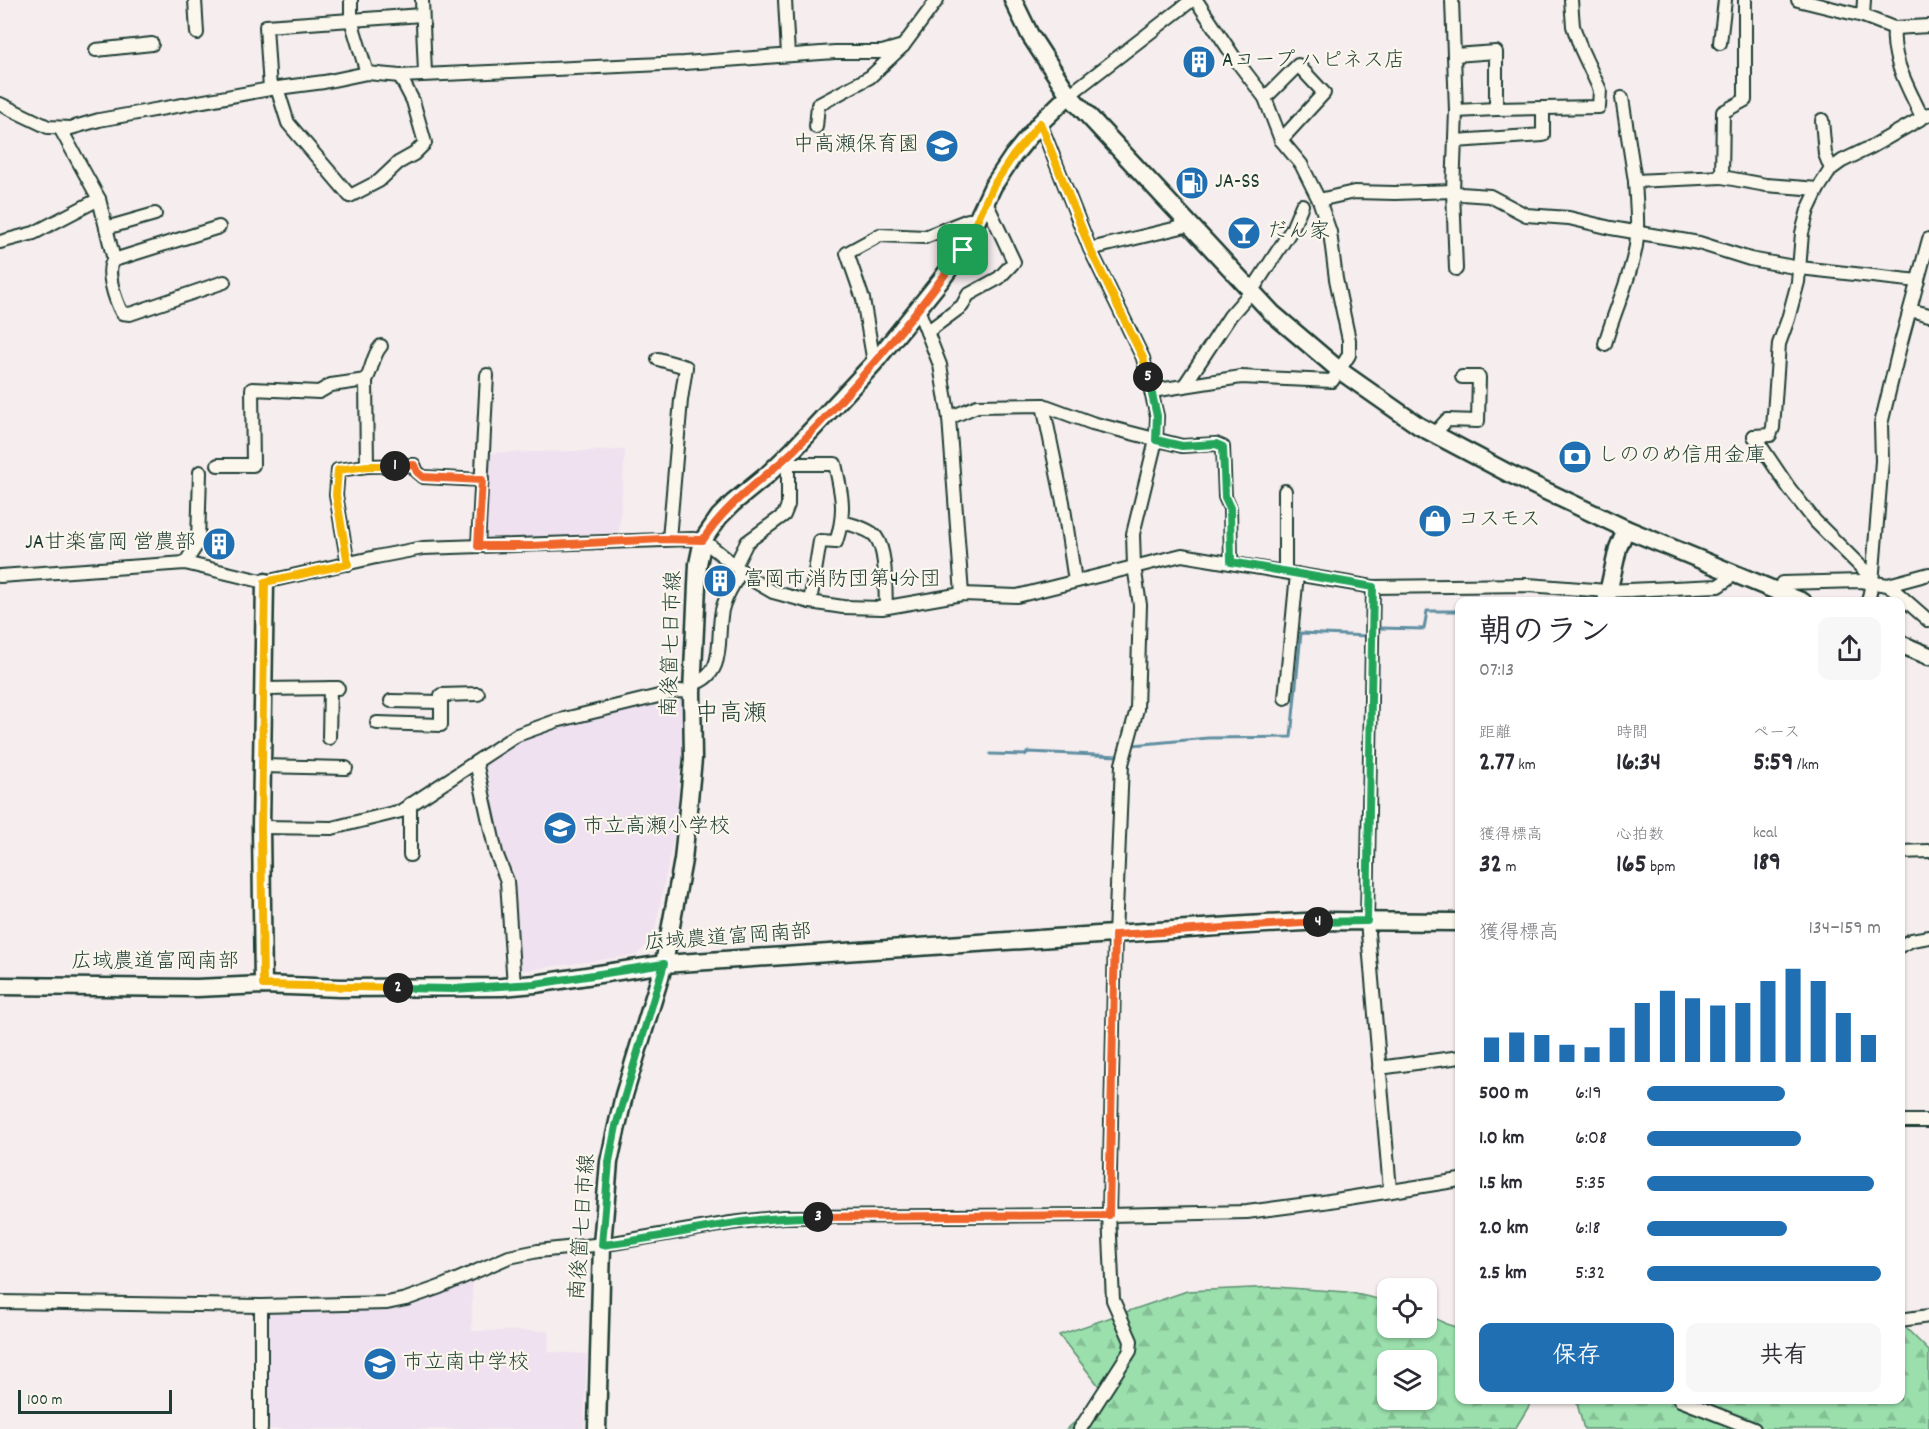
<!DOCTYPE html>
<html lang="ja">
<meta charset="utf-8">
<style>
:root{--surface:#fff;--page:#f7f7f7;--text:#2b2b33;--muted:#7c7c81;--accent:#1f6fb2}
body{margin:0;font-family:Dekko,"Klee One",sans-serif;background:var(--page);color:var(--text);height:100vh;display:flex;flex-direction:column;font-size:22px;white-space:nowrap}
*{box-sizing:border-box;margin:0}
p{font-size:20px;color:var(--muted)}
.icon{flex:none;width:33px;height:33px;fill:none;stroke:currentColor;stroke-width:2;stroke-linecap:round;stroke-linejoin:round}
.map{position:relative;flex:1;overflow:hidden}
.drawer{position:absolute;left:1455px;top:597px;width:450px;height:807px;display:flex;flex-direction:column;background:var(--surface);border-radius:12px;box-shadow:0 2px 4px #0004}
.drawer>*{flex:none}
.tools{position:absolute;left:1377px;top:1278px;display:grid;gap:12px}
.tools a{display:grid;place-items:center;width:60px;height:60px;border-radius:12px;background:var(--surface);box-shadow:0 2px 4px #0004;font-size:30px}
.scale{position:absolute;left:18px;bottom:15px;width:154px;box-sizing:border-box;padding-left:6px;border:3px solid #1f3d34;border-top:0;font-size:16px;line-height:21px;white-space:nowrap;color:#1f3d34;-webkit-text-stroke:4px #fbf7ec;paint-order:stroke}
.pin{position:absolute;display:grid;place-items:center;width:51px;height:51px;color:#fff;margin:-26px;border-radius:12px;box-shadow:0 3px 9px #0006}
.km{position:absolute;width:30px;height:30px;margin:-15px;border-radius:50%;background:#222;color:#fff;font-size:16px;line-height:30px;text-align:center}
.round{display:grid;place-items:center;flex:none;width:63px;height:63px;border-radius:12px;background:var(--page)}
.headline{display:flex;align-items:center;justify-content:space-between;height:102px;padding:0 24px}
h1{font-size:33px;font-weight:800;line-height:45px}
.metrics{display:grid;grid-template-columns:repeat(3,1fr);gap:9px;height:102px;padding:6px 24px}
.metrics div{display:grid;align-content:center}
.metrics b{font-size:26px;font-weight:800}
.metrics small{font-size:16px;font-weight:400}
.metrics p{font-size:16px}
.chart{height:168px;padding:12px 24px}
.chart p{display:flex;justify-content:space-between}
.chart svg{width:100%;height:108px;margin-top:6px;stroke:var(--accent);stroke-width:6}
.action{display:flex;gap:12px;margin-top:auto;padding:12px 24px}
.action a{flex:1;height:69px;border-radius:12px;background:var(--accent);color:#fff;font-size:24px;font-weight:800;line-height:69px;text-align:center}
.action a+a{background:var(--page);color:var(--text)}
ul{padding:0 24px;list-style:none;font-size:20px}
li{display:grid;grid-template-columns:96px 72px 1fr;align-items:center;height:45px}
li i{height:15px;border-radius:8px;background:var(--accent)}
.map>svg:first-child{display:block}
.built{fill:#efe1f0}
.forest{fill:url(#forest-firs);stroke:#5c8e70;stroke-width:1.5;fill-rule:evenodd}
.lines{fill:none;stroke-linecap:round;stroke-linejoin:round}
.stream{stroke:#5f8fa1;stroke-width:3}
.street-casing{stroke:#1f3d34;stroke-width:16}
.secondary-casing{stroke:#1f3d34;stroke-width:21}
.street{stroke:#fbf7ec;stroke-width:12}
.secondary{stroke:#fbf7ec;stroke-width:16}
.split-1-casing{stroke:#fff;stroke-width:12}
.split-2-casing{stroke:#fff;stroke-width:12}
.split-3-casing{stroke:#fff;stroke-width:12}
.split-4-casing{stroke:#fff;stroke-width:12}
.split-5-casing{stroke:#fff;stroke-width:12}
.split-6-casing{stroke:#fff;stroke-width:12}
.split-1{stroke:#f0652b;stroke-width:8}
.split-2{stroke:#f5b400;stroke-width:8}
.split-3{stroke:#22a559;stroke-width:8}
.split-4{stroke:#f0652b;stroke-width:8}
.split-5{stroke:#22a559;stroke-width:8}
.split-6{stroke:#f5b400;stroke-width:8}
.labels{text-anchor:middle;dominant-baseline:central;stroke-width:4.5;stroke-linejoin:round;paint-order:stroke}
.poi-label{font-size:21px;fill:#1f3d34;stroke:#fbf7ec;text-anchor:start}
.street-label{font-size:21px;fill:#1f3d34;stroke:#fbf7ec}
.quarter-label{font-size:24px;fill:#1f3d34;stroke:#fbf7ec}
</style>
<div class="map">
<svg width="1929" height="1429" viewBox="0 0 1929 1429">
<defs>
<pattern id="forest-firs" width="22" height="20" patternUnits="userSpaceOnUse" patternTransform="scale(1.5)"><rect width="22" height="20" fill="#9adfac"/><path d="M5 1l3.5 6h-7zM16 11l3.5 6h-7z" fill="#84c095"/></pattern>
</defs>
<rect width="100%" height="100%" fill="#f6edee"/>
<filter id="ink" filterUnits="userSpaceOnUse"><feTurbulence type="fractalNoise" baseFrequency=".0167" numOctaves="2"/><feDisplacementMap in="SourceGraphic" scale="12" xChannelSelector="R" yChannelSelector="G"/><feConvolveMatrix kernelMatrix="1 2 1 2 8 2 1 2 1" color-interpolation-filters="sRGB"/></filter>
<g filter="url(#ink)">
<g class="built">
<path d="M625 450 619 532 486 541 489 453Z"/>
<path d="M675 697 681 698 685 704 684 769 679 773 676 825 653 939 636 955 519 971 513 869 507 867 498 851 481 765 524 738 554 726Z"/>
<path d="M472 1280V1331H549L548 1352 587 1354 584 1429H265V1309H399Z"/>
</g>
<g class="forest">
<path d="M1275 1287 1347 1292 1387 1301 1388 1328H1426L1427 1314 1446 1324 1459 1328 1460 1400H1529V1406L1515 1429H1067L1106 1395 1059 1335 1187 1291ZM1388 1360H1426V1400H1388Z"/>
<path d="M1901 1323 1929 1351V1429H1584L1576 1400H1900Z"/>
</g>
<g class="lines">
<g class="stream">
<path d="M1379 628 1424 629 1427 611H1460"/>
<path d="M1133 745 1208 738 1291 737 1301 633 1368 636"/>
<path d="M990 754 1025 755 1028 752 1119 756"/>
</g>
<g class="street-casing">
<g id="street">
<path d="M195 0 197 33"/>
<path d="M351 0V20L367 73"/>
<path d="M422 0 425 73"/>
<path d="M785 0 788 55"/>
<path d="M1452 0 1456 111 1453 191 1456 269"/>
<path d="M1745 0V100L1723 112 1722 177 1766 185 1818 189"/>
<path d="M1798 0 1863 16 1894 28 1929 26"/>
<path d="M1863 16 1864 0"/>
<path d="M1894 28C1891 60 1909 89 1922 117"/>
<path d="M1720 43 1725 0"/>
<path d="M96 50 152 44"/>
<path d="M1455 55 1496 52V109"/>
<path d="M277 88 288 123 350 196 379 181 398 163 414 154 425 143 413 101 400 76"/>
<path d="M270 89 266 26 422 15"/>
<path d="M1069 95 1192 0"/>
<path d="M1265 98 1298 65 1324 93 1281 140"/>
<path d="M1622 98 1635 181 1722 177"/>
<path d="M0 104 48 127 71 128 99 120 270 89 324 82 367 73 400 76 684 63 835 52H882L903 46"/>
<path d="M1456 111 1496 109 1599 107 1600 90 1581 49 1573 26 1571 0"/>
<path d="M1822 120 1825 154 1831 169"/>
<path d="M1040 123 1090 249 1143 358 1157 416 1156 440 1133 534 1134 566 1140 605 1137 709 1122 764 1115 935 1109 1215 1113 1300 1131 1341 1130 1351 1080 1429"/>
<path d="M816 127 818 105 870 77 903 46 937 0"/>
<path d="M60 128 99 199 114 260"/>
<path d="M1455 141 1543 135V108"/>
<path d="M1319 200 1354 192 1395 193 1453 191 1461 194 1490 196 1526 215 1569 218 1611 228 1699 243 1750 259 1800 268 1918 281"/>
<path d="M219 227 114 260C104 269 116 302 122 313L130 314 224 282"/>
<path d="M106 228 155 214"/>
<path d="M0 242 34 233 99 199"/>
<path d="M1090 249 1190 225"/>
<path d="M918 309 940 365 949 418 962 594"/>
<path d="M1910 310 1929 315"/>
<path d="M927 332 962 306 968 295 999 278 1014 262 986 202"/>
<path d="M1605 344C1614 311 1630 280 1636 246 1639 225 1636 202 1635 181"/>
<path d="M658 359 686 367 681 400 669 539"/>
<path d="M874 363 863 299 847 253 880 235 925 237 968 220H977"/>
<path d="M1184 386 1230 316 1251 292 1292 229 1302 205"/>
<path d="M1152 391 1241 377 1332 381 1349 355V340L1336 279 1330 232 1319 200 1301 164 1281 140 1265 98 1236 60 1196 0"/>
<path d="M1043 405 1063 502 1075 581"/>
<path d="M949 418 977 406 1043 405 1092 423 1182 446 1216 444 1223 447 1225 497 1230 508 1231 562"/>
<path d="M1434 434 1447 420 1478 421 1479 377H1462"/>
<path d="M1754 436 1770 435 1773 428 1779 344 1788 319 1798 282 1802 233 1808 210 1818 189 1831 169 1842 161 1871 147 1929 114"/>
<path d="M1754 436 1789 488 1815 521 1872 578"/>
<path d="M788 464H835C842 495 846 512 836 542L820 541 810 602"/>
<path d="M218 465H253L252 389 319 392 331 385 366 380"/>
<path d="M367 466 366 380C373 368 372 356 381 346"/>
<path d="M842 522C853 525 870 529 876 537 887 552 885 589 886 607"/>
<path d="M478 546 487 375"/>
<path d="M185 563 198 543 200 472"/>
<path d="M348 564 336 495 338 470 367 466 414 465 417 472 423 477 482 480"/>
<path d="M735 566 747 542 784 515 788 505V458"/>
<path d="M1285 572V491"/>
<path d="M0 576 185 563 265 582 376 557 423 548 692 539 703 540 754 581 773 592 810 602 843 607 882 608 962 594 1017 596 1182 555 1373 587 1528 585 1607 591 1718 586 1727 580"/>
<path d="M1782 583 1861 581 1888 585 1929 621"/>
<path d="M1888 585 1929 574"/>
<path d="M1373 587 1367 921 1390 1190"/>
<path d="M1868 602 1872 583 1882 461 1881 424 1900 346 1929 239"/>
<path d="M693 684C727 674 716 639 722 610 725 596 734 584 741 571"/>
<path d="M263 689 338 688"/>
<path d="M1285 698 1297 574"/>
<path d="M391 701 441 702"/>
<path d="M377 723 441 725V695L478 694"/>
<path d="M329 738 330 688"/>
<path d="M476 762 496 853 507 881 514 986"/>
<path d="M262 766 346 768"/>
<path d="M261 827 332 828 401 811 517 735 556 721 679 691 692 692"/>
<path d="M1900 852 1929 851"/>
<path d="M410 855V804"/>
<path d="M1900 946 1912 940 1929 937"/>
<path d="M1379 1068 1460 1057"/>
<path d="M1900 1121H1929"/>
<path d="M0 1302 261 1306 387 1303 406 1299 440 1287 509 1257 538 1251 613 1243 731 1223 783 1217 1109 1215 1247 1212 1323 1202 1460 1180"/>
<path d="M1900 1320 1929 1316"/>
<path d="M1680 1400 1754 1429"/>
<path d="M261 1429V1306"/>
</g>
</g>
<g class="secondary-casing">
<g id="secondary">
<path d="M1013 0 1030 35 1069 95 1272 313 1339 370 1419 426 1508 473 1626 529 1803 602"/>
<path d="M1606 602 1618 548 1626 529"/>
<path d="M1900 644 1929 656"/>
<path d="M263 985 261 827 265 582"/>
<path d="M0 986 197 988 263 985 340 988 502 987 535 984 664 964 1247 925 1323 921 1460 922"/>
<path d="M597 1429 602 1245 609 1162 624 1095 664 964 683 860 693 759 692 692 698 564 703 540 719 517 733 503 766 476 793 450 874 363 941 280 963 250 993 186 1013 156 1040 123 1069 95"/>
</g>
</g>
<use href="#street" class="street"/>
<use href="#secondary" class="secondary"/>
</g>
</g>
<g class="lines" filter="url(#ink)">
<g class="split-1-casing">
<path id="split-1" d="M395 466 414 465 417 472 423 477 482 480 478 546H532L662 539 703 540C726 503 763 480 794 450 855 388 912 320 963 250"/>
</g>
<g class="split-2-casing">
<path id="split-2" d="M395 466H367L338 470 336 495 348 564 265 582 261 827 263 985 398 988"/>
</g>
<g class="split-3-casing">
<path id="split-3" d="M398 988 453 989 535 984 664 964 616 1126 609 1162 602 1245C674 1237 745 1215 818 1217"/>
</g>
<g class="split-4-casing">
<path id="split-4" d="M818 1217 1109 1215 1115 935 1318 922"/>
</g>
<g class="split-5-casing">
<path id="split-5" d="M1148 377 1157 416 1156 440 1182 446 1216 444 1223 447 1225 497 1230 508 1231 562 1373 587 1367 921 1318 922"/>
</g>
<g class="split-6-casing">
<path id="split-6" d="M963 250 993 186 1013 156 1040 123 1090 249 1143 358 1148 377"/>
</g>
<use href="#split-1" class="split-1"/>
<use href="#split-2" class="split-2"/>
<use href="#split-3" class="split-3"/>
<use href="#split-4" class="split-4"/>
<use href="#split-5" class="split-5"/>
<use href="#split-6" class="split-6"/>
</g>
<defs>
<g id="building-disc" transform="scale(1.725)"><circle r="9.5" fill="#1f6fb2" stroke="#fbf7ec"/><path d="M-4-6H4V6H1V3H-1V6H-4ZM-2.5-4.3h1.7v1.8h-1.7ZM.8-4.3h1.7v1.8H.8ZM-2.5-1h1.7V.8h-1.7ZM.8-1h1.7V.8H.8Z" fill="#fff"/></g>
<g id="school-disc" transform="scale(1.725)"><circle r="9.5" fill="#1f6fb2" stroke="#fbf7ec"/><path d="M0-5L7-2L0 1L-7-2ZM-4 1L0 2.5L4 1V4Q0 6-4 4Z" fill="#fff"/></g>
<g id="fuel-disc" transform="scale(1.725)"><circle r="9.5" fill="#1f6fb2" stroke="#fbf7ec"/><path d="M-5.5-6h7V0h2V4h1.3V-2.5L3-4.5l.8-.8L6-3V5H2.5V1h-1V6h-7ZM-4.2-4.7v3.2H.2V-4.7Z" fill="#fff"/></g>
<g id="bar-disc" transform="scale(1.725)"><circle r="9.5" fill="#1f6fb2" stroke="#fbf7ec"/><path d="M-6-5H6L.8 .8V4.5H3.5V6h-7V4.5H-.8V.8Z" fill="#fff"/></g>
<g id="bank-disc" transform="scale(1.725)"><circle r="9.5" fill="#1f6fb2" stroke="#fbf7ec"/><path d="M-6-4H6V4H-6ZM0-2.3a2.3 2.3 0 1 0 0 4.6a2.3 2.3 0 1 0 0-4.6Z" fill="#fff"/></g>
<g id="shop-disc" transform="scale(1.725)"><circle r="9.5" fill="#1f6fb2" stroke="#fbf7ec"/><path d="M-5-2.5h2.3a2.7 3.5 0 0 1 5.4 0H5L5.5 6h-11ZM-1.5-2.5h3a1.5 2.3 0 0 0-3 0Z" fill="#fff"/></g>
</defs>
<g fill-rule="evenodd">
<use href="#building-disc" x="1199" y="62"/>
<use href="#school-disc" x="942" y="146"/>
<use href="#fuel-disc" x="1192" y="183"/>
<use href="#bar-disc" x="1244" y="233"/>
<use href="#bank-disc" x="1575" y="457"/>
<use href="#shop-disc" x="1435" y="521"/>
<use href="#building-disc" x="219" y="544"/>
<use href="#building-disc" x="720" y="581"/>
<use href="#school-disc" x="560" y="828"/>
<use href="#school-disc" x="380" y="1364"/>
</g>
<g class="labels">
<g class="poi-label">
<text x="1222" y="62">Aコープ ハピネス店</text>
<text x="919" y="146" text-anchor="end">中高瀬保育園</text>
<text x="1215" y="183">JA-SS</text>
<text x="1267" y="233">だん家</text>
<text x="1598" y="457">しののめ信用金庫</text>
<text x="1458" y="521">コスモス</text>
<text x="196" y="544" text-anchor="end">JA甘楽富岡 営農部</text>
<text x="743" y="581">富岡市消防団第4分団</text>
<text x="583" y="828">市立高瀬小学校</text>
<text x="403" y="1364">市立南中学校</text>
</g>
<g class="street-label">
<text transform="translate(673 644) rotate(-88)">南後箇七日市線</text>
<text transform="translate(728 939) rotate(-4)">広域農道富岡南部</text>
<text x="155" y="963">広域農道富岡南部</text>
<text transform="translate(584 1227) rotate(-86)">南後箇七日市線</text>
</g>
<g class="quarter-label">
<text x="731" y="715">中高瀬</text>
</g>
</g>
</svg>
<div class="tools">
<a><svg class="icon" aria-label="locate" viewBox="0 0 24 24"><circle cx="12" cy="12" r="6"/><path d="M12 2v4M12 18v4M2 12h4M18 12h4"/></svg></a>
<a><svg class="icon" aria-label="layers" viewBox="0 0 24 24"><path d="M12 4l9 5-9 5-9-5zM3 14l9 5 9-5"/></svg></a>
</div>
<div class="scale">100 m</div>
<div class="pin" style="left:963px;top:250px;background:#1e9e55"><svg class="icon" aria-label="arrive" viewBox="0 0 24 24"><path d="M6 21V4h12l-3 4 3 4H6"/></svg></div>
<b class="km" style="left:395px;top:466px">1</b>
<b class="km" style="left:398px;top:988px">2</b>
<b class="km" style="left:818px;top:1217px">3</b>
<b class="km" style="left:1318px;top:922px">4</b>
<b class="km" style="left:1148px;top:377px">5</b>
<section class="drawer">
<div class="headline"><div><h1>朝のラン</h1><p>07:13</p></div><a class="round"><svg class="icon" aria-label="share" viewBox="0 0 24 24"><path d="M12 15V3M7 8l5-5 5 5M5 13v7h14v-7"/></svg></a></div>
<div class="metrics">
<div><p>距離</p><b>2.77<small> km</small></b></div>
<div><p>時間</p><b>16:34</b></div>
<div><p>ペース</p><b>5:59<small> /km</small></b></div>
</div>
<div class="metrics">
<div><p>獲得標高</p><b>32<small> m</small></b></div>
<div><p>心拍数</p><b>165<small> bpm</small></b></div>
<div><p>kcal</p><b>189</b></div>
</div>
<div class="chart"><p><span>獲得標高</span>134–159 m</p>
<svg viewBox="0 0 160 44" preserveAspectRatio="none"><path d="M5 44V34M15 44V32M25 44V33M35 44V37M45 44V38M55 44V30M65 44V20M75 44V15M85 44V18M95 44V21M105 44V20M115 44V11M125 44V6M135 44V11M145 44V24M155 44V33"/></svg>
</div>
<ul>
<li><b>500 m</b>6:19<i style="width:59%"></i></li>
<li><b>1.0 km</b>6:08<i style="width:66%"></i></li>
<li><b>1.5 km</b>5:35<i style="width:97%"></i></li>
<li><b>2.0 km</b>6:18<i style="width:60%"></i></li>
<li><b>2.5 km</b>5:32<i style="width:100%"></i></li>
</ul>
<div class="action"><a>保存</a><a>共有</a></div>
</section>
</div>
